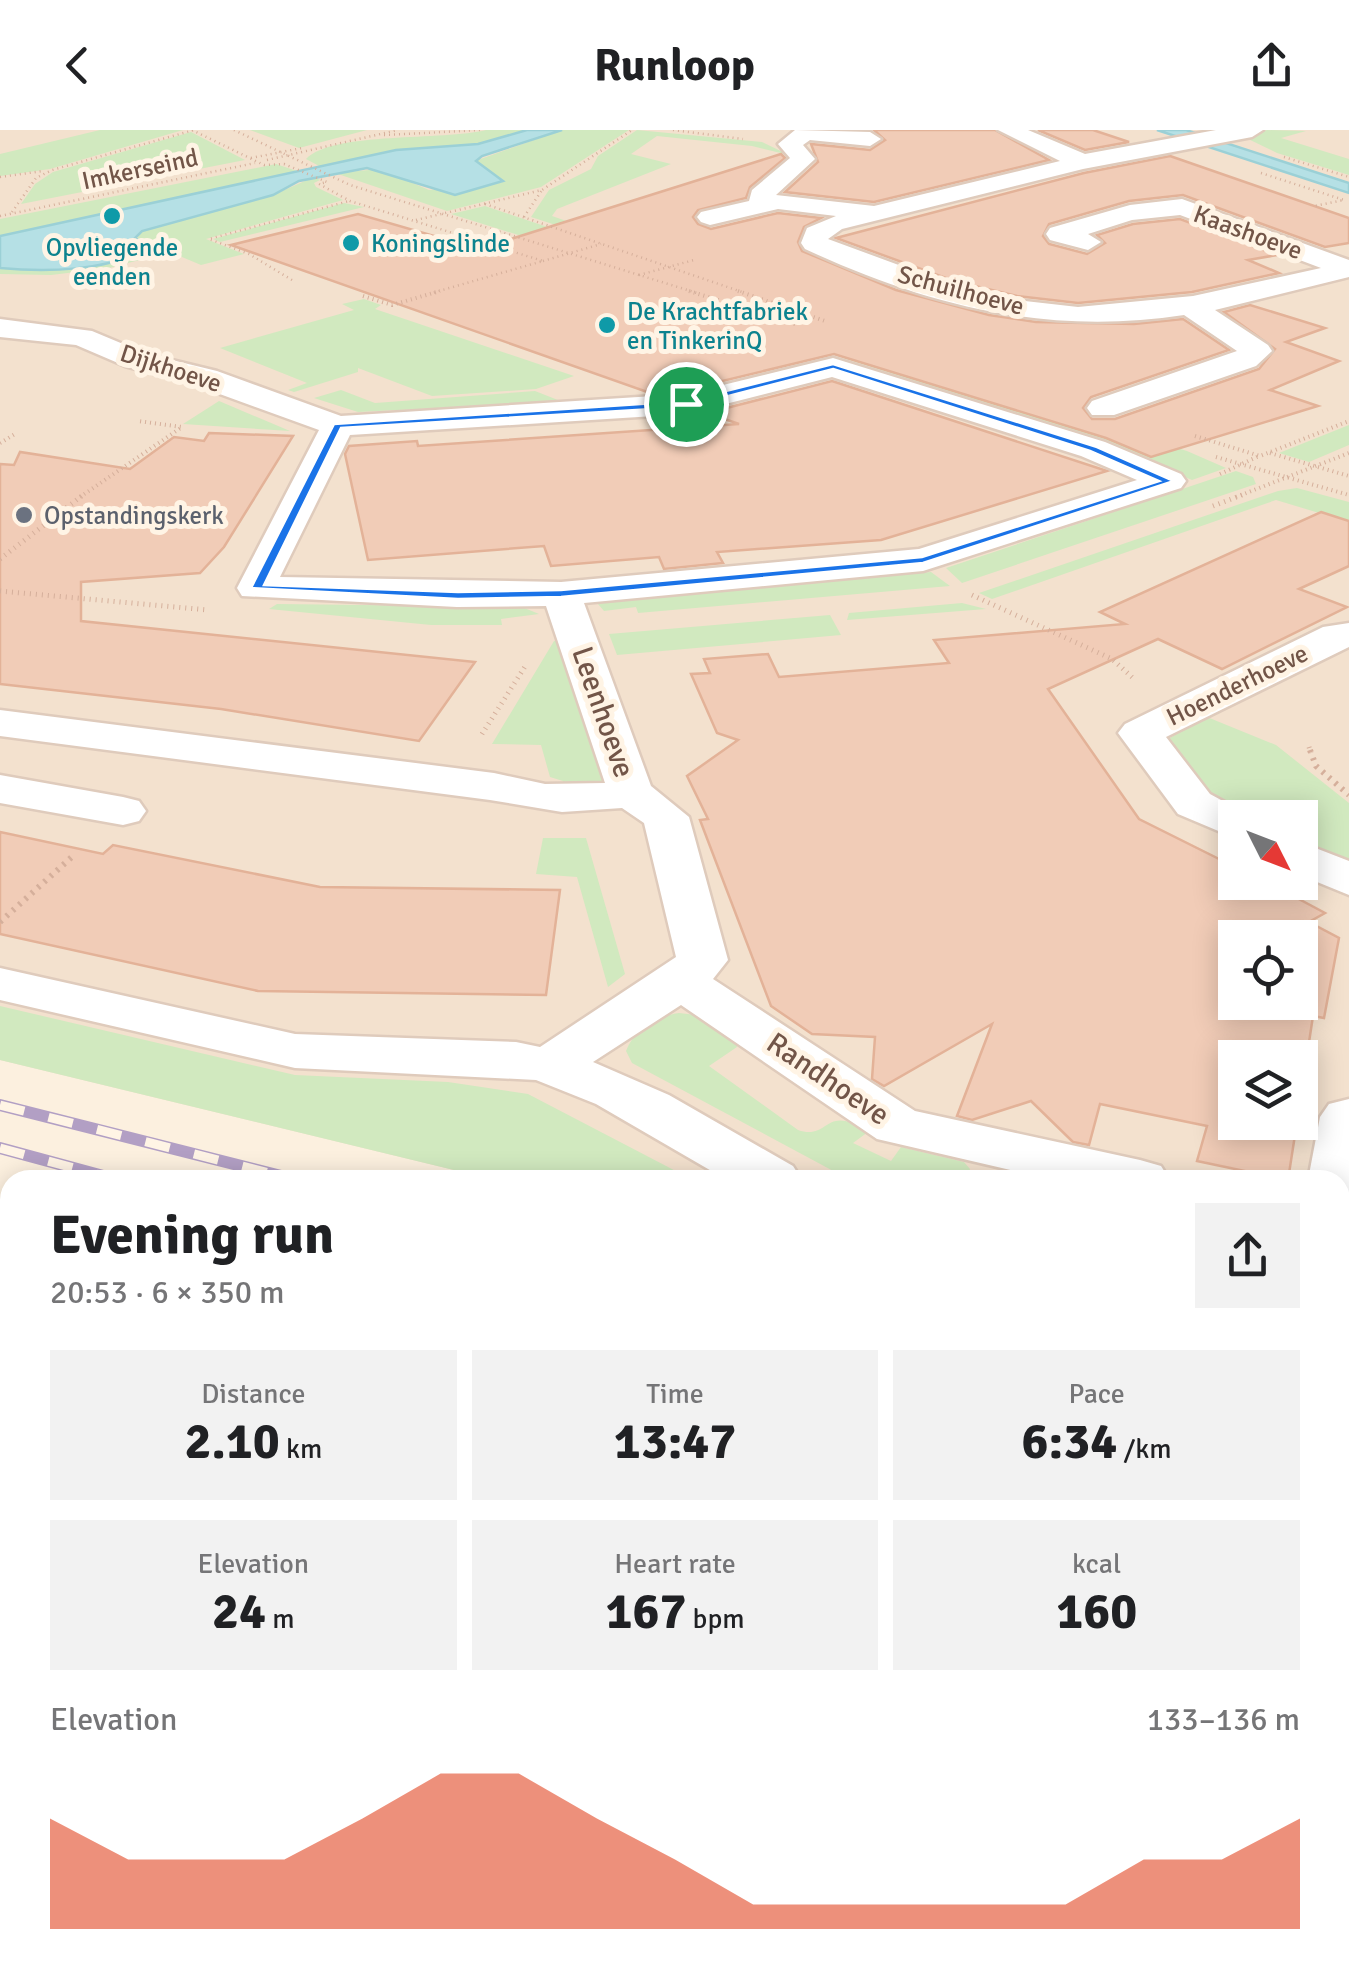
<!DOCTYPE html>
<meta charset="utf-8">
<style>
:root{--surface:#fff;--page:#f2f2f2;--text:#202124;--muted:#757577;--accent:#e66244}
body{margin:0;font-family:Signika,sans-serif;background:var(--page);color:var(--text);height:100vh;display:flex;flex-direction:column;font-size:38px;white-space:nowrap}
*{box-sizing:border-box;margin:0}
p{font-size:32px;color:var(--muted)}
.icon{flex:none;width:55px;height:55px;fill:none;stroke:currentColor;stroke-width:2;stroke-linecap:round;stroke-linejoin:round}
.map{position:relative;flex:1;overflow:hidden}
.drawer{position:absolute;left:0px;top:1040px;width:1350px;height:812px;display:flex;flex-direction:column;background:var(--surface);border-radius:30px 30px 0 0;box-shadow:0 5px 25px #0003}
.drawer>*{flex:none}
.needle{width:65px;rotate:132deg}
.fabs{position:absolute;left:1218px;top:670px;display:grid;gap:20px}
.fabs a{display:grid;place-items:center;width:100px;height:100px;border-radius:0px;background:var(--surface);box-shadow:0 5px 25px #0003;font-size:50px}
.pin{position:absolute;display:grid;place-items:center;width:85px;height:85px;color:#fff;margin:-42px;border:5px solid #fff;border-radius:50%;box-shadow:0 2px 10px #0007}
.round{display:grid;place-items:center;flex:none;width:105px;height:105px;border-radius:0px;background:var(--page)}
.headline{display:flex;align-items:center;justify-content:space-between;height:170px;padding:0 50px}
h1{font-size:55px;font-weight:800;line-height:75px}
.metrics{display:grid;grid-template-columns:repeat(3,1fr);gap:15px;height:170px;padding:10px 50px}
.metrics div{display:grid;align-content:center;border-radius:0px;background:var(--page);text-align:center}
.metrics b{font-size:50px;font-weight:800}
.metrics small{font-size:28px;font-weight:400}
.metrics p{font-size:28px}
.chart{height:280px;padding:20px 50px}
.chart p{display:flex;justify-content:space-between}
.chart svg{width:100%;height:180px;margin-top:10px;fill:var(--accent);opacity:.7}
header{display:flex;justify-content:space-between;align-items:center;height:130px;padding:0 50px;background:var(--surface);font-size:45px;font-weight:800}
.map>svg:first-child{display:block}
.residential{fill:#f3e1ce;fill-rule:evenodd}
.green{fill:#d1e9bf}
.water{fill:#b5e0e5;stroke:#9bd0d6;stroke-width:2.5}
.building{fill:#f1ccb7;stroke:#e3b298;stroke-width:2.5;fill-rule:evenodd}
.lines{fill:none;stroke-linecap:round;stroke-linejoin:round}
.minor-casing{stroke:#dfcbbc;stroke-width:5}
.path-far4{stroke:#d5af9b;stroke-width:2.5;stroke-dasharray:1 4;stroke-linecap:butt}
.path-far3{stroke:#d5af9b;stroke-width:4;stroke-dasharray:1 4;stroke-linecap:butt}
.path-far2{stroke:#d5af9b;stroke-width:5;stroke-dasharray:1 5;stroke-linecap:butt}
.path-far1{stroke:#d5af9b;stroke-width:6;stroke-dasharray:2.5 6;stroke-linecap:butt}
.path{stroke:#d5af9b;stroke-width:9;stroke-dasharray:4 11;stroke-linecap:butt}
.minor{fill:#fff;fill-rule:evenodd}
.rail-far1-casing{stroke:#b29fc4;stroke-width:12}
.rail-casing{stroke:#b29fc4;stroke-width:15}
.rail-far1{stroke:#fff4e5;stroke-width:9;stroke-dasharray:25;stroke-linecap:butt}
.rail{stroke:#fff4e5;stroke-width:11;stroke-dasharray:32;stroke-linecap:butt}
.route{fill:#1a73e8;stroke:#fff;stroke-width:2.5;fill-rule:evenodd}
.culture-dot{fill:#0f9aa8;stroke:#fff4e5;stroke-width:4}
.worship-dot{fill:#6b7280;stroke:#fff4e5;stroke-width:4}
.labels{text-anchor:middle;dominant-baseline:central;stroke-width:10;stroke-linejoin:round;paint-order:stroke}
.far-street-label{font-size:25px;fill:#725548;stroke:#fff4e5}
.far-culture-label{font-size:25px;fill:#0d838f;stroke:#fff4e5;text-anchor:start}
.far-worship-label{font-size:25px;fill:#5b616d;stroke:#fff4e5;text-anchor:start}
.street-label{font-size:30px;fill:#725548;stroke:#fff4e5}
</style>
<header><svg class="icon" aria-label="back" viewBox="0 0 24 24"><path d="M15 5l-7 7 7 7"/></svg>Runloop<svg class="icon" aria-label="share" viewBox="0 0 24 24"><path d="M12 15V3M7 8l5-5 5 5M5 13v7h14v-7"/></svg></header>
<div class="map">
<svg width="1349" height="1851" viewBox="0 0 1349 1851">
<rect width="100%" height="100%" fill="#fcf0df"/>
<g class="residential">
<path d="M0 0H1349V1258L1340 1256V1050H495L0 930ZM1235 688H1300V752H1235ZM1235 808H1300V872H1235ZM1235 928H1300V992H1235Z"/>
<path d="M0 1217 10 1220V1842H1340V1596L1349 1598V1851H0Z"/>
</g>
<g class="green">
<path d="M100 0H183L50 39 0 46V24Z"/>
<path d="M250 0H367L299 18Z"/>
<path d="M486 0H527L478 14 415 18 321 37 306 29C333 1 444 11 486 0Z"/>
<path d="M562 0H629L541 57 447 81 335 43 380 39 429 60 502 52 475 31Z"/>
<path d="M637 0 762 12 789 25 752 16 657 6 631 24 671 34 557 79 552 86 575 94 562 97 531 87 549 60 591 39 598 26Z"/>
<path d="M1267 0 1306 1 1281 8 1349 29V45L1277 23 1244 7Z"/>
<path d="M191 2 245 30 21 74 35 54 53 42Z"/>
<path d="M276 34 300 42 0 106V89Z"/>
<path d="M314 47 320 50 314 53 316 57 343 70 206 109 244 124 201 135 170 122 109 138 51 145 0 144V138H66L125 126 142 101 273 65Z"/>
<path d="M344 73 364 77 220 112 213 109Z"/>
<path d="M485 76 595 113 569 121 451 84Z"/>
<path d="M364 169 381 175 375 179 574 246 536 259 432 266 358 238V242L294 262 288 260 307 253 220 218 354 180 342 174Z"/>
<path d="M852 223 877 225 1187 321 1226 338 1192 350 1093 308 843 228Z"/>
<path d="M341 260 375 273 535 261 563 272 358 282 314 268Z"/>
<path d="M219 271 290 301 183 294Z"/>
<path d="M1349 295V315L1309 332 1279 323Z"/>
<path d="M1236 341 1253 347 1256 354 962 453 946 438Z"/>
<path d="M1297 358 1349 372V392L1276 370 992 469 979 463 1278 361Z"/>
<path d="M931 442 950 456 638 483 636 477 604 481 598 474 608 469Z"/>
<path d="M962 473 986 479 847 490 849 483Z"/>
<path d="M277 474 522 477 539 484 501 489 502 495H431L269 479Z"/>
<path d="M830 485 841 505 617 525 609 504Z"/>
<path d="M561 510 605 656 564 659 563 651 550 647 541 615 492 614 554 511Z"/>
<path d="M1207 587 1276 615 1349 673V735L1300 712V688L1250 687 1217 672 1168 609Z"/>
<path d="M543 708H586L625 844 608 857 577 747 536 744Z"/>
<path d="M0 876 295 945 448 952 528 964 693 1050H495L0 930Z"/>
<path d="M679 883 696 885 736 912 737 917 709 936 798 1000C830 1011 824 972 868 1002L853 1013 891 1031 901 1017 964 1032 970 1039 966 1050H850L632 933 626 921C634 899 657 886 679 883Z"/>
</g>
<g class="water">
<path d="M527 0H562L482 26 476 31 503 51 455 65 367 38 299 51 273 65 142 101 135 108 148 117C110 142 43 142 0 138V106L396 20 478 14Z"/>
<path d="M1157 0H1186L1349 53V63Z"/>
</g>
<g class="building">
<path d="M874 0H995L1049 30 874 72 785 62 818 32 811 14 870 20 885 10Z"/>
<path d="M1038 0H1093L1129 12 1085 20Z"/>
<path d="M781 24 785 28 750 57 746 68 698 80 693 87 698 94 711 99 778 83 821 88 804 97 798 112 802 121 896 160 989 185 1036 192 1134 194 1183 189 1229 220 1091 267 1083 278 1092 289H1115L1259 239 1275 219 1224 182 1250 175 1325 198 1286 212 1339 231 1270 260 1318 276 1151 327 1106 308 834 224 685 260 650 263 231 115 358 84 479 119Z"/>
<path d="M1170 26 1349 88V113L1325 117 1183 65 1129 71 1049 94 1043 106 1049 114 1087 124 1105 113 1097 105 1133 94 1180 89 1277 125 1248 130 1279 143 1192 162 1078 173 1017 166 954 151 836 108 1084 43Z"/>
<path d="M832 251 1107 341 881 410 717 422 723 433 664 439 659 427 551 436 544 416 368 430 345 324 349 316 417 311 418 316 739 294 707 283Z"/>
<path d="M209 303 293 306 224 417 200 443 81 452V491L475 532 419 611 221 579 0 554V334L14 335 20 322 130 339 174 307 204 311Z"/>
<path d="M1321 382 1349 391V436L1299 459 1347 477 1222 539 1158 509 1048 559 1139 689 1235 737V752H1267L1325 783 1309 792 1339 808 1324 888 1313 886 1300 971V928H1235V992H1297L1288 1050 1197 1031 1207 996 1100 974 1089 1015 1073 1012 1031 971 972 990 957 986 992 894 884 956 872 949 875 907 812 904 771 876 700 690 708 689 687 646 738 610 717 603 691 544 710 543 704 529 768 524 779 547 949 533 934 510 1125 494 1100 482ZM1235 808H1300V872H1235Z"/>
<path d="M0 702 103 724 113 715 320 757 560 760 546 865 258 861 0 804Z"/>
</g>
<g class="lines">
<g class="minor-casing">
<g id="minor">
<path d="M795 0 870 2 881 9 870 16 810 10 803 15 815 29 776 65 874 76 1060 31 998 0H1028L1085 24 1216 0H1263L1252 7 1083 39 842 99 828 109 953 155 1016 170 1078 177 1193 166 1321 138 1180 85 1132 90 1088 104 1101 112 1088 120 1050 110 1046 104 1050 98 1130 75 1182 69 1349 130V147L1215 180 1268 215 1272 221 1256 236 1114 285H1092L1087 278 1092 271 1237 221 1184 185C1048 206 928 176 805 119L801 113 807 98 836 86 778 79 710 95 701 92 697 87 701 82 749 71 752 60 790 28 778 14Z"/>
<path d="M0 189 92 201 147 224 217 241 341 286 686 264 833 228 1105 312 1181 344 1186 351 1181 358 923 441 584 473 651 656 689 687 728 830 713 849 915 981 1140 1030 1161 1036 1170 1050H1053L877 1009 681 875 593 932 669 965 793 1036 802 1050H727L596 974 536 950 295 938 0 870V838L295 904 516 912 540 917 676 827 644 693 622 678 562 682 490 670 0 606V580L494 643 545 654 605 653 546 476 457 477 242 466 237 458 319 300 195 255 125 236 76 215 0 207ZM832 247 1081 326 1137 350 919 419 561 452 280 447 350 305 686 284Z"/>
<path d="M1349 493V517L1166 607 1210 664 1254 688H1235V708L1178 684 1118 603 1125 594 1323 497Z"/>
<path d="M0 645 123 667 139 671 146 681 139 691 123 695 0 673Z"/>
<path d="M1300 712 1349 731V765L1300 745Z"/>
<path d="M1349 969V1067L1340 1069V1050H1308L1320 987 1329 974Z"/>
<path d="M1340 1082 1349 1085V1127L1340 1125Z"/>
<path d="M1340 1180 1349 1182V1230L1340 1227Z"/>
<path d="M10 1311V1427L0 1423V1314Z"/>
<path d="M10 1562V1641L0 1645V1566Z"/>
<path d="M1340 1641 1349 1644V1718L1340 1715Z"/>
<path d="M1092 1842H1202L1206 1851H1095Z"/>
</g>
</g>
<g class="path-far4">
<path d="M192 0 264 35 284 34 327 52 319 54 350 71 543 131 432 163"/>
<path d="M234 0 350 55 697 163"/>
<path d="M673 0 743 9"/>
<path d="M384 5 481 0"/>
<path d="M1284 27 1349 47"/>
<path d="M251 28 302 18"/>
<path d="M267 30 398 0"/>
<path d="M1261 43 1344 70 1314 76"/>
<path d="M0 47 43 41"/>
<path d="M485 74 745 163"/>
<path d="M12 82 36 48 52 40 194 0"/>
<path d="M0 86 255 33"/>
<path d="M524 87 542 60"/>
<path d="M416 90 542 60 632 0"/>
<path d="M543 131 601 114"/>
<path d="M639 145 694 130"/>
<path d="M292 150 249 124 209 109 349 71"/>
</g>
<g class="path-far3">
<path d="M689 161 798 195"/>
<path d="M738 161 825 191"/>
<path d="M363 166 392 175 440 161"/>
<path d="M1195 306 1260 326 1349 291"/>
<path d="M0 313 15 304"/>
<path d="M1270 323 1349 346"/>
<path d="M1216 327 1349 365"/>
<path d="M1220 344 1259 326"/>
<path d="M80 367 182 297 138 291"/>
<path d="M1236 367 1349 323"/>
</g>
<g class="path-far2">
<path d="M1213 376 1242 365"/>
<path d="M0 429 83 365"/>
<path d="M0 461 208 480"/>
<path d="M972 465 1112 529 1133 548"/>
<path d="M482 604 526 535"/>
<path d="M1309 617 1311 623"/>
</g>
<g class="path-far1">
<path d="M1310 620 1316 636 1349 665"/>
<path d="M0 792 74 725"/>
</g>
<path class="path" d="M883 1851 884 1842"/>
<use href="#minor" class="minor"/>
<g class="rail-far1-casing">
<g id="rail-far1">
<path d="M0 975 297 1050"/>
<path d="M0 1018 118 1050"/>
<path d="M0 1103 10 1106"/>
<path d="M0 1157 10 1160"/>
<path d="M1340 1310 1349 1313"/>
</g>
</g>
<g class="rail-casing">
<g id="rail">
<path d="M1340 1377 1349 1380"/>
<path d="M1340 1447 1349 1450"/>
<path d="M1340 1526 1349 1529"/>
</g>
</g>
<use href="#rail-far1" class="rail-far1"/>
<use href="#rail" class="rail"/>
</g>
<path class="route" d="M833 234 1097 317 1174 351 923 433 561 467 458 469 251 458 334 294 686 271ZM833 239 1090 321 1159 351 922 427 561 460 458 462 264 455 341 298 686 277Z"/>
<g class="culture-dot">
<circle cx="112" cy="86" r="10"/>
<circle cx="351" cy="113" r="10"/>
<circle cx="607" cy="195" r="10"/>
</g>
<circle class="worship-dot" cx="24" cy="385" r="10"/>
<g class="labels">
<g class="far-street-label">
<text transform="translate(140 39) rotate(-12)">Imkerseind</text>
<text transform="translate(1248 102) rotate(20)">Kaashoeve</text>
<text transform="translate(961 160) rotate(15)">Schuilhoeve</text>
<text transform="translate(171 238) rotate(18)">Dijkhoeve</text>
<text transform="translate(1237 555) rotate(-26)">Hoenderhoeve</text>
</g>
<g class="far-culture-label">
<text x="371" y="113">Koningslinde</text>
<text x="112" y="117" text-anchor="middle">Opvliegende<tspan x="112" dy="29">eenden</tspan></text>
<text x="627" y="181">De Krachtfabriek<tspan x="627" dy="29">en TinkerinQ</tspan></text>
</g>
<g class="far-worship-label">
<text x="44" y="385">Opstandingskerk</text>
</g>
<g class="street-label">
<text transform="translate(603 582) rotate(71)">Leenhoeve</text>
<text transform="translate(828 949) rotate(34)">Randhoeve</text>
</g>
</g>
</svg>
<div class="fabs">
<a><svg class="needle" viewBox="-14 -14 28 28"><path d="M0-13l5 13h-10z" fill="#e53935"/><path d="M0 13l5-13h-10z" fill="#757577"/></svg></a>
<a><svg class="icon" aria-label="locate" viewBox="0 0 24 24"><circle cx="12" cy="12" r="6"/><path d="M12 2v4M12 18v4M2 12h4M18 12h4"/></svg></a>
<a><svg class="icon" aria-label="layers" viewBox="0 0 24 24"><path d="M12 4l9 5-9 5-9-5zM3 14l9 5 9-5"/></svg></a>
</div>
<div class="pin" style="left:686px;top:274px;background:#1e9e55"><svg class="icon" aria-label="arrive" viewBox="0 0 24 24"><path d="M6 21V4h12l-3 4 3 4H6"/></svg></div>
<section class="drawer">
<div class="headline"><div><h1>Evening run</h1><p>20:53 · 6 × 350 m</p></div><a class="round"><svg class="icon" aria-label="share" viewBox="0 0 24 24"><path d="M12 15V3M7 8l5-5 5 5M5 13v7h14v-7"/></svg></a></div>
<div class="metrics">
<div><p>Distance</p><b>2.10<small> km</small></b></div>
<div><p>Time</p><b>13:47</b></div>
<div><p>Pace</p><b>6:34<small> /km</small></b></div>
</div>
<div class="metrics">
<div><p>Elevation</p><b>24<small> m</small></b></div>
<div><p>Heart rate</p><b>167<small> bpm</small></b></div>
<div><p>kcal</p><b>160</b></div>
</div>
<div class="chart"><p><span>Elevation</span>133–136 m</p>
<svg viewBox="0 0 160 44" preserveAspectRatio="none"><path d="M0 44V17L10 27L20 27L30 27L40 17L50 6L60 6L70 17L80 27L90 38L100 38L110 38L120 38L130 38L140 27L150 27L160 17V44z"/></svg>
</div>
</section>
</div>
